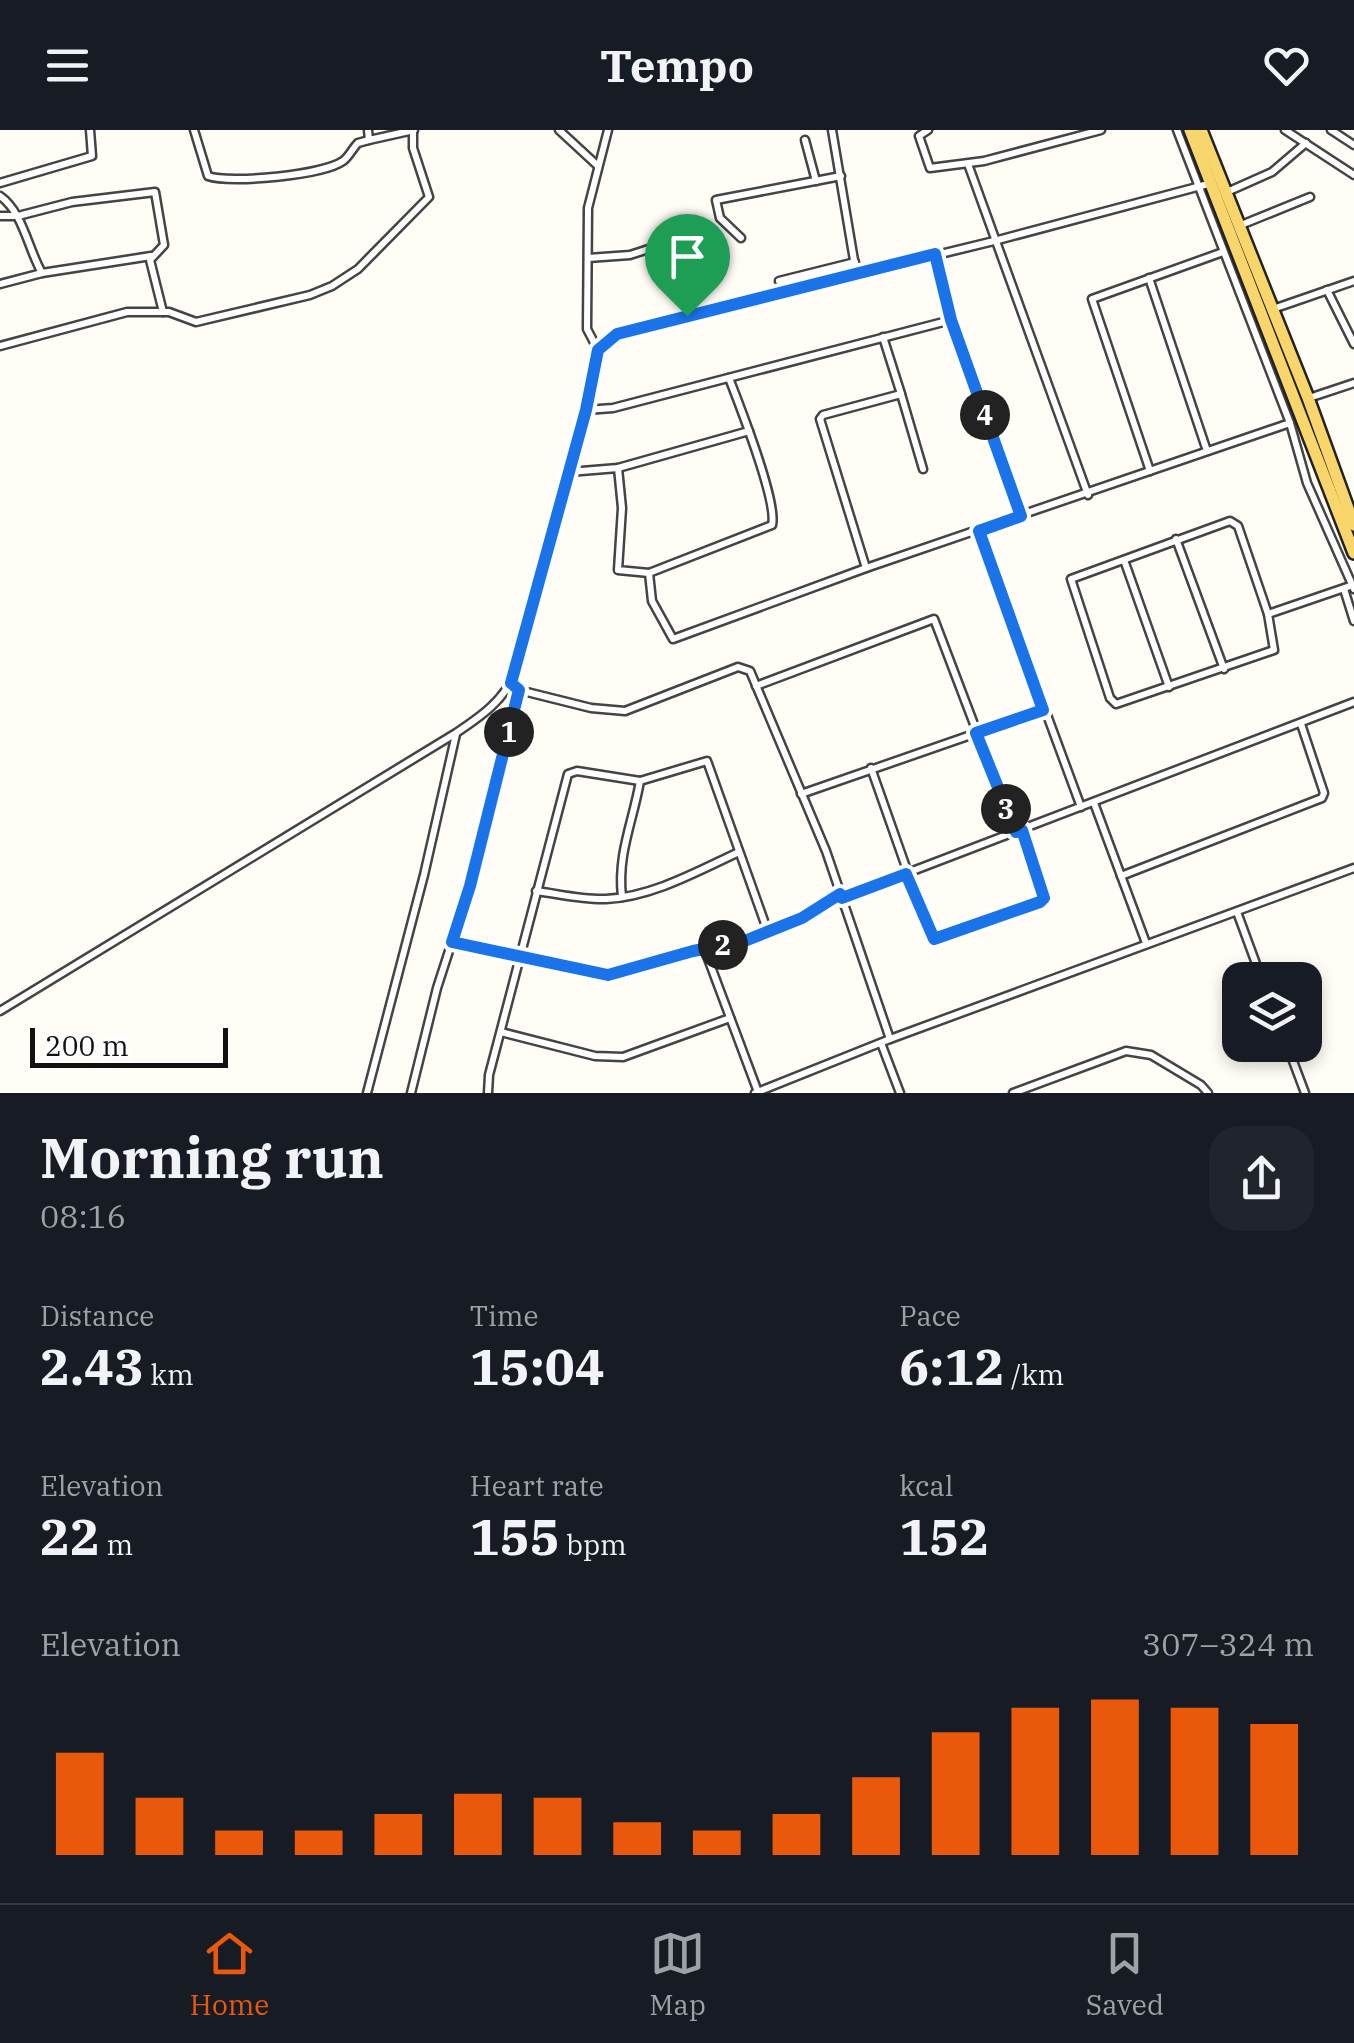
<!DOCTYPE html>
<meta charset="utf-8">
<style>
:root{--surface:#171b24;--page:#20242c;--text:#f1f3f6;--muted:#9ea1a6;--line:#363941;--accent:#ea580c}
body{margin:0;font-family:"IBM Plex Serif",serif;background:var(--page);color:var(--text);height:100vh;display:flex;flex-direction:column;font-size:38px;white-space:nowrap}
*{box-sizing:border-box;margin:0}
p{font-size:32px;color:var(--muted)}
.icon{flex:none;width:55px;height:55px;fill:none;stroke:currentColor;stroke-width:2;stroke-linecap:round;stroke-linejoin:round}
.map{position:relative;height:963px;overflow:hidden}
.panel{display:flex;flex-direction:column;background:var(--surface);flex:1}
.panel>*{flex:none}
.fabs{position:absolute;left:1222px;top:832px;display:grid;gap:20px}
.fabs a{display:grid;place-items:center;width:100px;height:100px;border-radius:20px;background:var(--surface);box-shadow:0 5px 15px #0003;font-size:50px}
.scale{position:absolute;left:30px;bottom:25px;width:198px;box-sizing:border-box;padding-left:10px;border:5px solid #111;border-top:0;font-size:28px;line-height:35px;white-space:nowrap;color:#111;-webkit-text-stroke:8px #fff;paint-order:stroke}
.pin{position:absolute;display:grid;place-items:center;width:85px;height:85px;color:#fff;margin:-102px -42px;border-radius:50% 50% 50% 0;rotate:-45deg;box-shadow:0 0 10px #0007}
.pin .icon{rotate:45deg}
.km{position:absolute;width:50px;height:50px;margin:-25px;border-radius:50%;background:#222;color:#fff;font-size:28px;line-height:50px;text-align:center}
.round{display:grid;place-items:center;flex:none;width:105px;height:105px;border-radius:30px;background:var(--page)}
.overview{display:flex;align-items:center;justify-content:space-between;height:170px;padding:0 40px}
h1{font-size:55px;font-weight:700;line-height:75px}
.metrics{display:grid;grid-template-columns:repeat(3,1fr);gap:15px;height:170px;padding:10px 40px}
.metrics div{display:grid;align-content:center}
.metrics b{font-size:50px;font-weight:700}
.metrics small{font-size:28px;font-weight:400}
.metrics p{font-size:28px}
.chart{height:280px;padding:20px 40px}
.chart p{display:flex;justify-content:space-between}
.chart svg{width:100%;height:180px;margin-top:10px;stroke:var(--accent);stroke-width:6}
header{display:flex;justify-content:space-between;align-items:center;height:130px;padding:0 40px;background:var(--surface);font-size:45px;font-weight:700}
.tabs{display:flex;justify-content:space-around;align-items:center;height:140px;border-top:2px solid var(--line);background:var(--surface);font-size:28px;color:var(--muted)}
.tabs a{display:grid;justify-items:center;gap:5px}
.tabs .selected{color:var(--accent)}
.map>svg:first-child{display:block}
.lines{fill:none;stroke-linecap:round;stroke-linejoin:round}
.street-casing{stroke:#444;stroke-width:11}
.primary-casing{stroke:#222;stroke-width:16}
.street{stroke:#fff;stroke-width:6}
.primary{stroke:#f9d66b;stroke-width:11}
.route-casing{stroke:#fff;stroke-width:20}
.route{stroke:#1a73e8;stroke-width:12}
</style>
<header><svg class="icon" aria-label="menu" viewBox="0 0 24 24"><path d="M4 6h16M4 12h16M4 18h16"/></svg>Tempo<svg class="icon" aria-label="heart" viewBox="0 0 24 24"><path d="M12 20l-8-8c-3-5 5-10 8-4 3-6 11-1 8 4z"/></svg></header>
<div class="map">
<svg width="1354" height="963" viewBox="0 0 1354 963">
<rect width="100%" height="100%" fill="#fffdf5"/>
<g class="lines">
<g class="street-casing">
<g id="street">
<path d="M194 0 208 46C231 54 323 45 343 31 349 27 352 19 358 13L369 10"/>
<path d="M368 0 369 10 414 0"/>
<path d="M559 0 598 36"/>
<path d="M832 0 856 142"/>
<path d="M928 0 919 6 930 38 984 31 1101 0"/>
<path d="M1177 0 1290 293 1307 353 1354 459"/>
<path d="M1285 0 1354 45"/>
<path d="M1331 0 1354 15"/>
<path d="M805 10 816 51"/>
<path d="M968 34 1088 365"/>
<path d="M0 53 92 26 90 0"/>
<path d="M1227 62 1272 42 1306 13"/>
<path d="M0 66C23 82 28 119 42 143"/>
<path d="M0 86H18L72 72 155 62 164 115 150 130 163 182"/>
<path d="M1241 95 1310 67"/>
<path d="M741 108 720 88 716 70 841 46"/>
<path d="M935 123 951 190 1021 386"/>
<path d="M588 128 630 125 667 113"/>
<path d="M1149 148 1207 321"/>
<path d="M779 151 855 132"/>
<path d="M0 154 42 143 151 126"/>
<path d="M1327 160 1354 214"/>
<path d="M1273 179 1354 151"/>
<path d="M0 216 127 182H169L196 192 310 165 332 156 358 139 429 67 413 18V0"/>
<path d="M598 220 587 199 588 78 608 0"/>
<path d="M901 264 923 339"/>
<path d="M1309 268 1354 253"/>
<path d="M586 280 613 278 951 190"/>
<path d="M618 338 622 378 618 440 649 443 772 395C778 372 739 274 729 248"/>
<path d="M1150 341 1092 169 1223 122"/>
<path d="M569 342 618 338 749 301"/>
<path d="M1230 391 1238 396 1268 484 1274 520 1116 574 1110 568 1071 449Z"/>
<path d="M979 401 1081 677"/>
<path d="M1176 409 1224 539"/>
<path d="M1124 430 1169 557"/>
<path d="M866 438 820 289 823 285 901 264 883 207"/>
<path d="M649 443 652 471 673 509 866 438 1290 293"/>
<path d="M1344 459 1354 491"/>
<path d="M1268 484 1353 455"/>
<path d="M511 553 519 560 591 578 625 581 738 537 750 541 826 721 890 909"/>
<path d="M756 556 934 489 1015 702"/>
<path d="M871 638 908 743"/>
<path d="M801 664 1043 580"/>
<path d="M1094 673 1146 813"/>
<path d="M906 744 934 809 1040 773 1044 768V762L1022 700"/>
<path d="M1121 746 1322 668 1324 663 1301 594"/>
<path d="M536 761C559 764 583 770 606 769 652 767 698 741 739 722"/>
<path d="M622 767C617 724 633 692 640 651"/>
<path d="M842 768 1354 572"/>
<path d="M1237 782 1262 850"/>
<path d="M452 812 586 843 617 844 693 821 742 812 802 787 840 764"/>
<path d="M704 818 758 962"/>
<path d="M0 881 456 603C480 587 505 570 515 542L586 280 598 220C610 204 627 201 645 196L998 110 1212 53"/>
<path d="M501 902 595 926 623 927 730 888"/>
<path d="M881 913 900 963"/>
<path d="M1287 915 1305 963"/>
<path d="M367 963 424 745 456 604"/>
<path d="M411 963 437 858 470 756 519 560"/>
<path d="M488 963 489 945 568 644 577 641 640 651 707 631 768 802"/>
<path d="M755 963 890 909 1354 738"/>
<path d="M1013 963 1126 921 1151 925 1201 955 1208 963"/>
</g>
</g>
<g class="primary-casing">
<g id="primary">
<path d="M1190 0 1354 423"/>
<path d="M1201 0 1308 268 1354 395"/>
</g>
</g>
<use href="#street" class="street"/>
<use href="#primary" class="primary"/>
</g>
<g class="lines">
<g class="route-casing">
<path id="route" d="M935 124 951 190 1021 386 979 401 1043 580 976 603 1016 702 1022 700 1044 768 1040 772 934 809 906 744 842 768 840 764 802 788 742 812 693 821 608 845 452 812 470 756 519 560 511 553 586 280 598 220 617 204Z"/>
</g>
<use href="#route" class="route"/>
</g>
</svg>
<div class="fabs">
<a><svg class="icon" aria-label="layers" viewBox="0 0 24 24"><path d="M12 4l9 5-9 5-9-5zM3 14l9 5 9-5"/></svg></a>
</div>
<div class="scale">200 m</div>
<div class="pin" style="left:687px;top:186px;background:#1e9e55"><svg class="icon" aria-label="arrive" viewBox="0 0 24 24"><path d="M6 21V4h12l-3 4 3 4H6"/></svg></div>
<b class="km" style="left:509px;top:602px">1</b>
<b class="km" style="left:723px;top:815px">2</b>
<b class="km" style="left:1006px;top:679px">3</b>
<b class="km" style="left:985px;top:285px">4</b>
</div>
<section class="panel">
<div class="overview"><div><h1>Morning run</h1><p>08:16</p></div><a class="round"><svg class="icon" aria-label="share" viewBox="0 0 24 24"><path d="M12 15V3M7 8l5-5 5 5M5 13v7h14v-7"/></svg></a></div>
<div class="metrics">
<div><p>Distance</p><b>2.43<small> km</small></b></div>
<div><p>Time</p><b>15:04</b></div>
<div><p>Pace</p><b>6:12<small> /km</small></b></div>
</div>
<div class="metrics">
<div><p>Elevation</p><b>22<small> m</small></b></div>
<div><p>Heart rate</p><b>155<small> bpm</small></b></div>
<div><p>kcal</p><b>152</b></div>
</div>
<div class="chart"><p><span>Elevation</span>307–324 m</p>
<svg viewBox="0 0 160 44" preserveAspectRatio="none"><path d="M5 44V19M15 44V30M25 44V38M35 44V38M45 44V34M55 44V29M65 44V30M75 44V36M85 44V38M95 44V34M105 44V25M115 44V14M125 44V8M135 44V6M145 44V8M155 44V12"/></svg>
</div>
</section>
<nav class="tabs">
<a class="selected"><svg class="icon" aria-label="home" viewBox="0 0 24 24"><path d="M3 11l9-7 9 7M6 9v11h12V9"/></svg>Home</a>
<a><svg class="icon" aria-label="map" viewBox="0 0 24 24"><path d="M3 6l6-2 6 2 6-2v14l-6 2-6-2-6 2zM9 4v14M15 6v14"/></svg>Map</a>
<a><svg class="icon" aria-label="saved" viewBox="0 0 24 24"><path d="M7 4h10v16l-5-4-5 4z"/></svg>Saved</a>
</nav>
